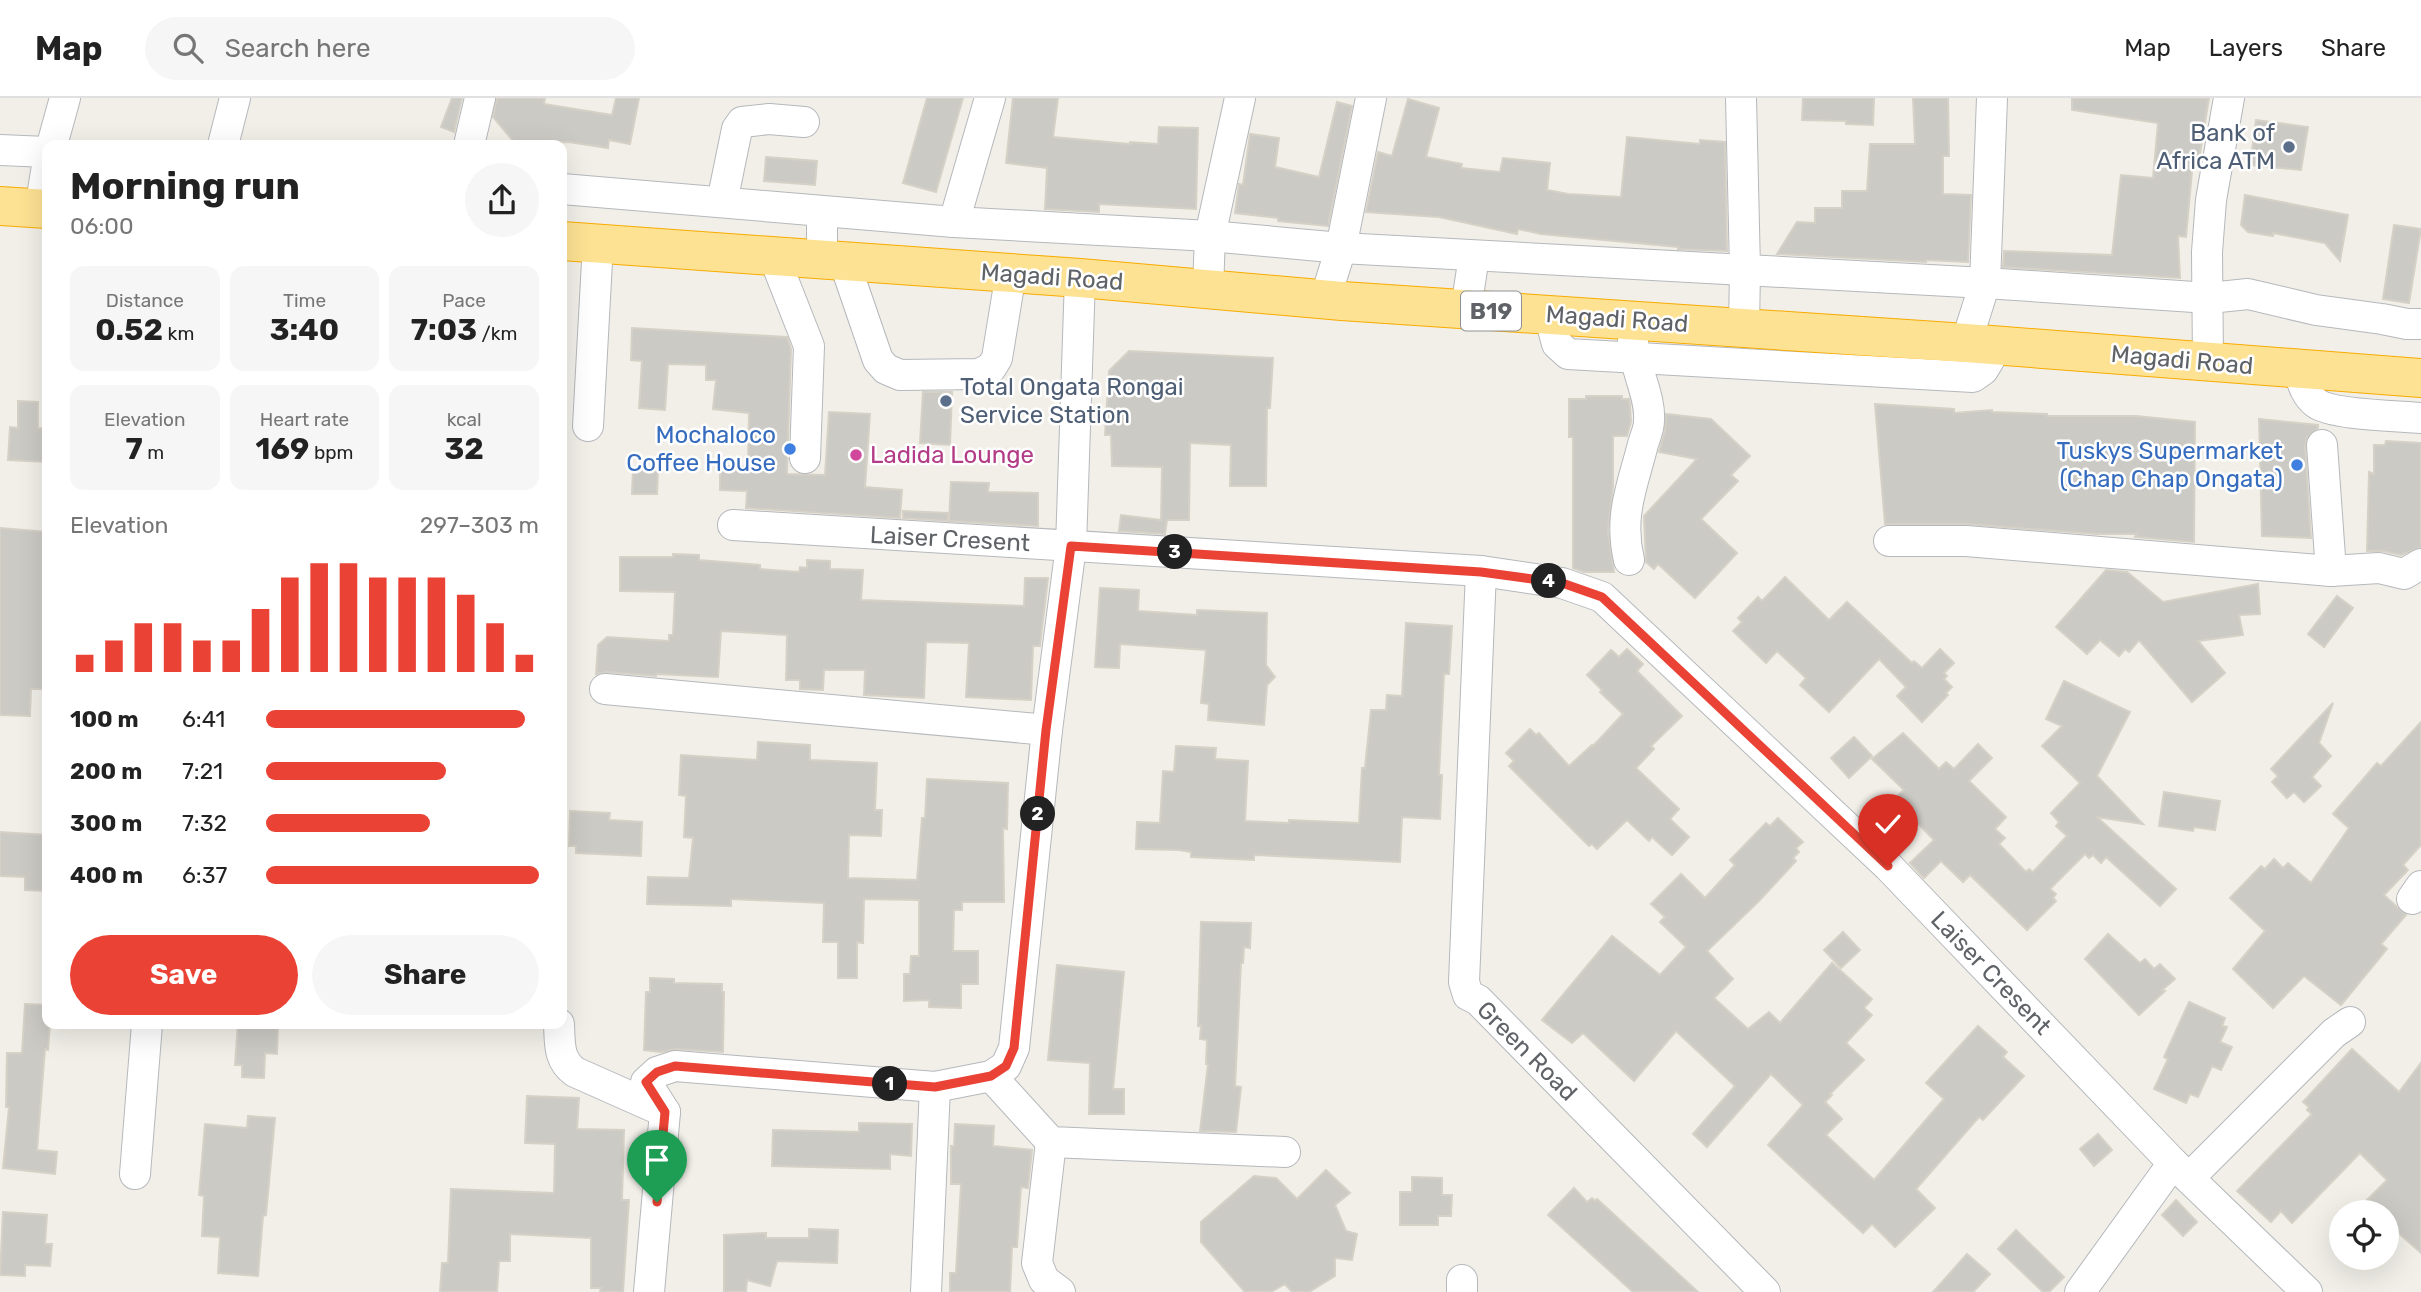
<!DOCTYPE html>
<meta charset="utf-8">
<style>
:root{--surface:#fff;--page:#f6f6f6;--text:#222;--muted:#767676;--line:#e0e0e0;--accent:#ea4335}
body{margin:0;font-family:Rubik,sans-serif;background:var(--page);color:var(--text);height:100vh;display:flex;flex-direction:column;font-size:26px;white-space:nowrap}
*{box-sizing:border-box;margin:0}
p{font-size:23px;color:var(--muted)}
.icon{flex:none;width:38px;height:38px;fill:none;stroke:currentColor;stroke-width:2;stroke-linecap:round;stroke-linejoin:round}
.map{position:relative;flex:1;overflow:hidden}
.side{position:absolute;left:42px;top:42px;width:525px;height:889px;display:flex;flex-direction:column;background:var(--surface);border-radius:14px;box-shadow:0 7px 28px #0002}
.side>*{flex:none}
.buttons{position:absolute;left:2329px;top:1102px;display:grid;gap:14px}
.buttons a{display:grid;place-items:center;width:70px;height:70px;border-radius:50%;background:var(--surface);box-shadow:0 7px 28px #0002;font-size:35px}
.pin{position:absolute;display:grid;place-items:center;width:60px;height:60px;color:#fff;margin:-72px -30px;border-radius:50% 50% 50% 0;rotate:-45deg;box-shadow:0 0 7px #0007}
.pin .icon{rotate:45deg}
.km{position:absolute;width:35px;height:35px;margin:-18px;border-radius:50%;background:#222;color:#fff;font-size:19px;line-height:35px;text-align:center}
.round{display:grid;place-items:center;flex:none;width:74px;height:74px;border-radius:37px;background:var(--page)}
.head{display:flex;align-items:center;justify-content:space-between;height:119px;padding:0 28px}
h1{font-size:38px;font-weight:700;line-height:52px}
.figures{display:grid;grid-template-columns:repeat(3,1fr);gap:10px;height:119px;padding:7px 28px}
.figures div{display:grid;align-content:center;border-radius:14px;background:var(--page);text-align:center}
.figures b{font-size:30px;font-weight:700}
.figures small{font-size:19px;font-weight:400}
.figures p{font-size:19px}
.chart{height:196px;padding:14px 28px}
.chart p{display:flex;justify-content:space-between}
.chart svg{width:100%;height:126px;margin-top:7px;stroke:var(--accent);stroke-width:6}
.primary-button{display:flex;gap:14px;margin-top:auto;padding:14px 28px}
.primary-button a{flex:1;height:80px;border-radius:42px;background:var(--accent);color:#fff;font-size:28px;font-weight:700;line-height:80px;text-align:center}
.primary-button a+a{background:var(--page);color:var(--text)}
ul{padding:0 28px;list-style:none;font-size:23px}
li{display:grid;grid-template-columns:112px 84px 1fr;align-items:center;height:52px}
li i{height:18px;border-radius:9px;background:var(--accent)}
header{display:flex;align-items:center;gap:42px;box-sizing:border-box;height:98px;padding:0 35px;background:var(--surface);border-bottom:2px solid var(--line)}
header strong{font-size:33px}
nav{display:flex;gap:38px;margin-inline-start:auto;font-size:24px}
.search{width:490px;height:63px;background:var(--page);display:flex;align-items:center;gap:18px;box-sizing:border-box;padding:0 24px;border-radius:38px;color:var(--muted);font-size:26px}
.map>svg:first-child{display:block}
.building{fill:#cccac5;stroke:#d6d1c6;stroke-width:2}
.lines{fill:none;stroke-linecap:round;stroke-linejoin:round}
.minor-casing{stroke:#b5b8bc;stroke-width:32}
.highway-casing{stroke:#f9ab00;stroke-width:40}
.minor{stroke:#fff;stroke-width:30}
.highway{stroke:#fde293;stroke-width:38}
.route-casing{stroke:#fff;stroke-width:14}
.route{stroke:#ea4335;stroke-width:9}
.service-dot{fill:#5c6f8a;stroke:#fff;stroke-width:2.5}
.shop-dot{fill:#3f7fe0;stroke:#fff;stroke-width:2.5}
.hotel-dot{fill:#d1479c;stroke:#fff;stroke-width:2.5}
.labels{text-anchor:middle;dominant-baseline:central;stroke-width:5;stroke-linejoin:round;paint-order:stroke}
.shield{fill:#fff;stroke:#8f9295;stroke-width:2}
.shield-label{font-size:23px;font-weight:bold;fill:#5f6368}
.service-label{font-size:24px;fill:#4e5e75;stroke:#fff;text-anchor:end}
.street-label{font-size:24px;fill:#5f6368;stroke:#fff}
.shop-label{font-size:24px;fill:#366cbe;stroke:#fff;text-anchor:end}
.hotel-label{font-size:24px;fill:#b23c85;stroke:#fff;text-anchor:start}
</style>
<header>
<strong>Map</strong>
<div class="search"><svg class="icon" aria-label="search" viewBox="0 0 24 24"><circle cx="10" cy="10" r="6"/><path d="M15 15l6 6"/></svg>Search here</div>
<nav><a>Map</a><a>Layers</a><a>Share</a></nav>
</header>
<div class="map">
<svg width="2421" height="1194" viewBox="0 0 2421 1194">
<rect width="100%" height="100%" fill="#f1efe8"/>
<g class="building">
<path d="M452 0H462L454 34 441 29Z"/>
<path d="M497 0H545L544 6 612 17 616 0H639L630 46 609 42 608 50 569 44 515 45 493 19Z"/>
<path d="M927 0H963L936 94 903 85Z"/>
<path d="M1013 0H1058L1053 39 1130 46V44L1158 46 1159 29 1198 30 1196 111 1099 106V114L1045 111 1047 70 1006 65Z"/>
<path d="M1803 0H1874L1873 27 1846 26V23L1802 22Z"/>
<path d="M1913 0H1948L1949 58H1943V96L1971 97 1968 164 1926 162V164L1777 156 1797 124 1815 125V110H1842V93H1867L1870 46H1915Z"/>
<path d="M2072 0H2209L2199 62H2193L2186 139 2178 138 2180 180 2003 169 2004 153 2112 157 2121 77 2153 80 2158 25 2072 12Z"/>
<path d="M1408 1 1439 10 1426 59 1462 66 1461 70 1500 74 1503 60 1550 65 1547 92 1568 96 1621 99 1627 39 1700 46V42L1725 44 1727 153 1678 151V149L1541 136 1518 131 1517 136 1439 119 1366 114 1378 54 1392 58Z"/>
<path d="M1337 4 1352 8 1328 128 1278 123V120L1235 115 1239 86 1243 87 1250 36 1279 40 1275 69 1319 79Z"/>
<path d="M2256 22 2308 29 2301 72 2250 67Z"/>
<path d="M766 59 817 63 815 87 764 83Z"/>
<path d="M2245 97 2348 117 2340 163 2325 145 2273 135V138L2248 134 2241 127Z"/>
<path d="M2394 127 2421 131 2409 205 2383 201Z"/>
<path d="M632 230 787 239 791 251 787 376 825 377 829 314 870 316 865 389 902 392 900 420 746 410 747 393 720 392V368H748L749 315 713 311 716 282H706V267L668 266 665 312 639 310 642 263 631 262Z"/>
<path d="M1129 253 1273 260 1270 310H1267L1266 388H1230L1231 347 1190 345 1189 422H1167L1165 436 1119 433 1121 417 1161 422 1162 369 1112 368 1111 337H1105L1109 273Z"/>
<path d="M923 294H952L950 347 920 345Z"/>
<path d="M1586 298H1622V301H1629L1630 307 1631 324 1627 338H1613V389L1608 432 1614 474H1584L1573 470V339H1569V301H1586Z"/>
<path d="M18 303 38 304V330L47 331V364L8 362 10 329 18 330Z"/>
<path d="M1875 306 1954 311V315L1992 312V314L2047 316V318H2136L2195 324 2194 444 2135 439 2137 436H2096L1967 426H1885Z"/>
<path d="M1666 316 1711 321 1750 358 1731 377 1738 383 1701 421 1737 455 1695 500 1658 466 1654 471 1646 464 1644 418 1697 361 1659 354 1665 333Z"/>
<path d="M2259 321 2318 327V330L2307 339 2305 348 2311 440 2262 438Z"/>
<path d="M2386 343 2421 345V449L2401 457 2383 453H2367L2369 374 2374 376V347H2385Z"/>
<path d="M633 371 658 372 657 396H632Z"/>
<path d="M951 384 989 385 988 394 1038 395V428L949 423Z"/>
<path d="M903 413 948 415V423L903 420Z"/>
<path d="M0 430 47 434V591H31L30 618 0 617Z"/>
<path d="M673 456 699 457V462L760 467V471L799 474 800 469 807 470V462L830 463V471L863 472 861 502 1024 508 1025 480H1048L1040 548H1033L1031 602 966 599 969 545 926 544 924 600 864 597 865 572H824L823 592 800 591V582H786L787 537 721 533 718 579 656 576V578L607 574 596 576 598 547 607 539 669 543V537H673L675 494 620 493V459H673Z"/>
<path d="M2106 472 2127 474 2163 504 2258 486 2260 516 2239 517 2243 537 2198 543 2225 575 2192 604 2139 542 2129 554 2125 551 2119 558 2100 542 2087 556 2056 529Z"/>
<path d="M1785 479 1829 522 1847 504 1912 565 1914 563 1922 570 1940 551 1954 565 1944 575 1947 578 1944 581 1952 589 1946 595 1948 597 1922 624 1897 598 1906 589 1879 561 1829 614 1800 587 1806 580 1777 553 1766 565 1733 533 1742 524 1738 520 1758 499 1762 503Z"/>
<path d="M1100 490 1139 492 1138 513 1197 517V512L1267 515 1266 567 1275 579 1267 587 1264 627 1208 622 1209 606 1201 605 1206 552 1120 546 1119 570 1095 569Z"/>
<path d="M2337 498 2353 510 2324 549 2308 536Z"/>
<path d="M1406 525 1452 528 1449 576H1444L1439 677H1442L1440 721 1402 719 1400 764 1254 757V762L1191 759V754L1179 752 1136 751 1137 724 1160 725 1163 673 1174 674 1176 648 1216 650 1215 661 1248 663 1245 723 1289 725V722L1359 725 1362 670H1365L1371 612H1386L1387 597 1402 598Z"/>
<path d="M1627 551 1643 566 1637 573 1682 618 1651 648 1654 651 1636 670 1679 711 1670 721 1689 739 1672 757 1652 739 1649 743 1627 722 1597 751 1592 746 1589 748 1509 668 1514 663 1506 655 1530 631 1536 637 1539 635 1569 668 1592 647 1593 648 1623 616 1600 594 1602 592 1587 577 1611 552 1619 559Z"/>
<path d="M2064 583 2130 614 2097 678 2143 726 2097 719 2176 791 2160 808 2106 759 2101 765 2093 757 2089 760 2085 756 2050 791 2056 796 2053 800 2056 803 2027 832 1970 777 1963 784 1941 763 1924 780 1910 765 1934 742 1902 709 1905 706 1897 698 1904 692 1872 661 1903 635 1939 671 1946 664 1954 671 1978 646 1992 660 1969 683 2006 719 1995 731 2005 740 1999 746 2026 774 2029 771 2033 774 2067 738 2056 728 2059 724 2051 715 2080 685 2042 648 2062 628 2046 621Z"/>
<path d="M2333 605 2319 645 2331 658 2312 679 2321 688 2304 704 2294 694 2287 700 2272 684 2278 678 2271 671Z"/>
<path d="M2421 624V747L2403 767 2408 772 2384 797 2406 817 2381 846 2387 851 2341 907 2304 878 2273 910 2233 871 2265 833 2230 800 2261 768 2265 771 2274 761 2283 770 2288 765 2311 785 2349 730 2333 716 2377 665 2381 668Z"/>
<path d="M1854 639 1872 658 1849 680 1831 660Z"/>
<path d="M758 644 810 647V662L877 665 875 712H882L881 738 849 737 848 780 917 782 922 720H925L927 681 1008 685 1007 731 1003 730 1004 804H962V812H954L953 853H978V886H961V910L929 909V902L904 903V876H910L911 858H919V802L864 801 863 845 857 844V880H838V844H823L824 805 731 801V808L647 806 648 779 689 780 693 740 684 739 686 698 679 697 681 657 757 662Z"/>
<path d="M2164 694 2220 703 2215 732 2194 729 2193 733 2159 728Z"/>
<path d="M570 713 610 715 609 722 642 724 641 758 576 755V748H569Z"/>
<path d="M1778 720 1803 744 1796 750 1799 754 1793 760 1796 763 1758 804 1707 853 1733 881 1714 900 1748 931 1769 914 1780 925 1832 865 1872 901 1864 910 1872 917 1846 945 1864 962 1830 996 1832 997 1825 1004 1842 1021 1826 1037 1874 1082 1944 1001 1926 985 1978 928 2007 954 2003 959 2024 978 1983 1022 1979 1019 1916 1091 1935 1110 1895 1149 1872 1126 1863 1135 1768 1047 1803 1007 1771 976 1707 1049 1693 1036 1735 988 1676 933 1634 983 1583 935 1572 945 1542 922 1612 838 1660 877 1686 849 1660 824 1665 819 1651 806 1681 776 1705 800 1735 767 1730 762 1766 725 1770 728Z"/>
<path d="M0 734 47 737V793L25 792V779L0 778Z"/>
<path d="M1201 824 1251 825 1250 850 1244 849 1243 865H1241L1235 988 1241 989 1236 1034 1200 1033 1208 966H1206L1207 942 1200 941 1201 928H1198Z"/>
<path d="M1843 834 1860 852 1841 870 1824 852Z"/>
<path d="M2108 836 2140 865 2145 861 2154 871 2160 866 2175 881 2162 892 2165 893 2139 917 2085 861Z"/>
<path d="M1057 867 1124 874 1113 991H1124V1016H1089L1090 965 1048 962Z"/>
<path d="M650 880 674 881V885L722 886V894H724L723 954 676 951 661 954 644 952 646 894H650Z"/>
<path d="M2189 904 2225 920 2222 928 2227 929 2220 944 2232 949 2221 972 2212 968 2198 999 2190 996 2186 1005 2154 991 2168 961 2164 959Z"/>
<path d="M25 906 47 907V926H50L48 952 45 951 37 1052 57 1054 55 1076 3 1070 9 1009H6L7 955H22Z"/>
<path d="M238 926H278L277 956 265 955 264 980 242 979V967H235Z"/>
<path d="M2352 951 2399 994 2421 965V1155L2387 1125V1115H2354L2387 1082 2360 1055 2292 1125 2281 1113 2271 1124 2237 1093 2312 1016 2307 1012 2309 1009 2303 1004Z"/>
<path d="M527 998 579 1000 577 1031 624 1032 622 1102H629L623 1194H600L601 1190H591V1140L510 1136V1163H499L497 1194H440L442 1165H448L451 1091 554 1095 555 1046 525 1045Z"/>
<path d="M248 1018 275 1020 266 1117 263 1118 258 1178 218 1175 220 1139 202 1138 204 1098 199 1097 205 1026 247 1030Z"/>
<path d="M859 1025 912 1026 911 1058 890 1056V1071L772 1068 773 1032 859 1034Z"/>
<path d="M955 1026 994 1028 993 1048 1032 1052 1028 1090 1021 1089 1017 1149H1012L1010 1194H950V1175H956L961 1086H951V1048H954Z"/>
<path d="M2098 1036 2112 1052 2094 1068 2080 1051Z"/>
<path d="M1326 1072 1350 1095 1335 1107 1346 1133 1357 1136 1352 1162 1335 1160V1178L1309 1194H1292L1285 1186 1271 1194H1245L1201 1144V1124L1254 1078 1276 1080 1297 1101Z"/>
<path d="M1412 1079 1442 1080V1097H1452L1451 1118H1438V1127H1400V1094H1412Z"/>
<path d="M1574 1090 1587 1104 1592 1100 1595 1103 1597 1101 1698 1194H1633L1548 1117Z"/>
<path d="M2176 1102 2197 1124 2183 1138 2162 1117Z"/>
<path d="M3 1114 47 1117 45 1146H52L50 1168 25 1167V1178L0 1177Z"/>
<path d="M809 1131 838 1132 837 1165 777 1163 770 1188 747 1182 746 1194H724V1137L766 1135V1140H809Z"/>
<path d="M2016 1132 2064 1179 2049 1194H2043L1998 1151Z"/>
<path d="M1967 1156 1990 1176 1973 1194H1933Z"/>
</g>
<g class="lines">
<g class="minor-casing">
<g id="minor">
<path d="M1741 0 1745 171 1744 229"/>
<path d="M52 47 65 0"/>
<path d="M223 47 235 0"/>
<path d="M469 47 480 0"/>
<path d="M0 52 47 54"/>
<path d="M562 91 954 124 1210 138 1341 150 1985 185 2209 200 2248 196 2316 212 2382 221 2407 226H2421"/>
<path d="M722 104 737 31 742 24 769 21 804 24"/>
<path d="M40 111 47 68"/>
<path d="M954 124 990 0"/>
<path d="M774 159 809 248 805 360"/>
<path d="M822 162V113"/>
<path d="M844 163 878 262 886 271 900 277 979 276 991 270 997 260 1011 175"/>
<path d="M1208 191 1210 138 1240 0"/>
<path d="M1325 201 1341 150 1371 0"/>
<path d="M1466 211 1474 158"/>
<path d="M1549 216 1557 246 1568 256 1973 279 1983 272 1998 247"/>
<path d="M1966 245 1985 185 1992 0"/>
<path d="M2208 265 2207 154 2211 102 2229 0"/>
<path d="M2298 271C2302 283 2305 297 2316 305 2331 317 2400 318 2421 320"/>
<path d="M588 328 598 145"/>
<path d="M2322 347 2331 473"/>
<path d="M733 427 1481 473 1562 485 1602 499 1888 768 2173 1065 2307 1194"/>
<path d="M1889 443H1966L2331 473 2379 470 2404 476 2421 466"/>
<path d="M1629 462C1619 419 1631 392 1642 350 1644 341 1649 332 1649 323 1651 298 1634 270 1633 243"/>
<path d="M1481 473 1464 884 1468 897 1478 902 1765 1194"/>
<path d="M605 591 1047 632"/>
<path d="M2412 801 2421 788"/>
<path d="M559 926C560 945 558 962 575 974L665 1014"/>
<path d="M991 978 1051 1044 1285 1054"/>
<path d="M1051 1044 1037 1165 1044 1182 1060 1194"/>
<path d="M135 1076 147 926"/>
<path d="M2189 1080 2334 935 2350 924"/>
<path d="M1462 1182V1194"/>
<path d="M649 1194 665 1014 646 984 657 974 675 968 935 989 991 978 1006 968 1014 950 1047 632 1071 448 1080 180"/>
<path d="M926 1194 935 989"/>
<path d="M2080 1194 2173 1065"/>
</g>
</g>
<g class="highway-casing">
<g id="highway">
<path d="M0 108 47 111"/>
<path d="M562 143 1080 180 1342 203 1966 245 2421 280"/>
</g>
</g>
<use href="#minor" class="minor"/>
<use href="#highway" class="highway"/>
</g>
<g class="lines">
<g class="route-casing">
<path id="route" d="M657 1104 665 1014 646 984 657 974 675 968 935 989 991 978 1006 968 1014 950 1046 632 1071 448 1481 474 1562 485 1602 499 1888 768"/>
</g>
<use href="#route" class="route"/>
</g>
<g class="service-dot">
<circle cx="2289" cy="49" r="7"/>
<circle cx="946" cy="303" r="7"/>
</g>
<g class="shop-dot">
<circle cx="790" cy="351" r="7"/>
<circle cx="2297" cy="367" r="7"/>
</g>
<circle class="hotel-dot" cx="856" cy="357" r="7"/>
<g class="labels">
<rect class="shield" x="1461" y="193.5" width="60" height="39" rx="5"/>
<g class="shield-label">
<text x="1491" y="213">B19</text>
</g>
<g class="service-label">
<text x="2275" y="35">Bank of<tspan x="2275" dy="28">Africa ATM</tspan></text>
<text x="960" y="289" text-anchor="start">Total Ongata Rongai<tspan x="960" dy="28">Service Station</tspan></text>
</g>
<g class="street-label">
<text transform="translate(1052 179) rotate(4)">Magadi Road</text>
<text transform="translate(1617 221) rotate(4)">Magadi Road</text>
<text transform="translate(2182 262) rotate(5)">Magadi Road</text>
<text transform="translate(950 441) rotate(3)">Laiser Cresent</text>
<text transform="translate(1991 875) rotate(46)">Laiser Cresent</text>
<text transform="translate(1527 953) rotate(45)">Green Road</text>
</g>
<g class="shop-label">
<text x="776" y="337">Mochaloco<tspan x="776" dy="28">Coffee House</tspan></text>
<text x="2283" y="353">Tuskys Supermarket<tspan x="2283" dy="28">(Chap Chap Ongata)</tspan></text>
</g>
<g class="hotel-label">
<text x="870" y="357">Ladida Lounge</text>
</g>
</g>
</svg>
<div class="buttons">
<a><svg class="icon" aria-label="locate" viewBox="0 0 24 24"><circle cx="12" cy="12" r="6"/><path d="M12 2v4M12 18v4M2 12h4M18 12h4"/></svg></a>
</div>
<div class="pin" style="left:657px;top:1104px;background:#1e9e55"><svg class="icon" aria-label="arrive" viewBox="0 0 24 24"><path d="M6 21V4h12l-3 4 3 4H6"/></svg></div>
<div class="pin" style="left:1888px;top:768px;background:#d93025"><svg class="icon" aria-label="check" viewBox="0 0 24 24"><path d="M5 12l5 5 9-10"/></svg></div>
<b class="km" style="left:890px;top:986px">1</b>
<b class="km" style="left:1038px;top:716px">2</b>
<b class="km" style="left:1175px;top:454px">3</b>
<b class="km" style="left:1549px;top:483px">4</b>
<section class="side">
<div class="head"><div><h1>Morning run</h1><p>06:00</p></div><a class="round"><svg class="icon" aria-label="share" viewBox="0 0 24 24"><path d="M12 15V3M7 8l5-5 5 5M5 13v7h14v-7"/></svg></a></div>
<div class="figures">
<div><p>Distance</p><b>0.52<small> km</small></b></div>
<div><p>Time</p><b>3:40</b></div>
<div><p>Pace</p><b>7:03<small> /km</small></b></div>
</div>
<div class="figures">
<div><p>Elevation</p><b>7<small> m</small></b></div>
<div><p>Heart rate</p><b>169<small> bpm</small></b></div>
<div><p>kcal</p><b>32</b></div>
</div>
<div class="chart"><p><span>Elevation</span>297–303 m</p>
<svg viewBox="0 0 160 44" preserveAspectRatio="none"><path d="M5 44V38M15 44V33M25 44V27M35 44V27M45 44V33M55 44V33M65 44V22M75 44V11M85 44V6M95 44V6M105 44V11M115 44V11M125 44V11M135 44V17M145 44V27M155 44V38"/></svg>
</div>
<ul>
<li><b>100 m</b>6:41<i style="width:95%"></i></li>
<li><b>200 m</b>7:21<i style="width:66%"></i></li>
<li><b>300 m</b>7:32<i style="width:60%"></i></li>
<li><b>400 m</b>6:37<i style="width:100%"></i></li>
</ul>
<div class="primary-button"><a>Save</a><a>Share</a></div>
</section>
</div>
